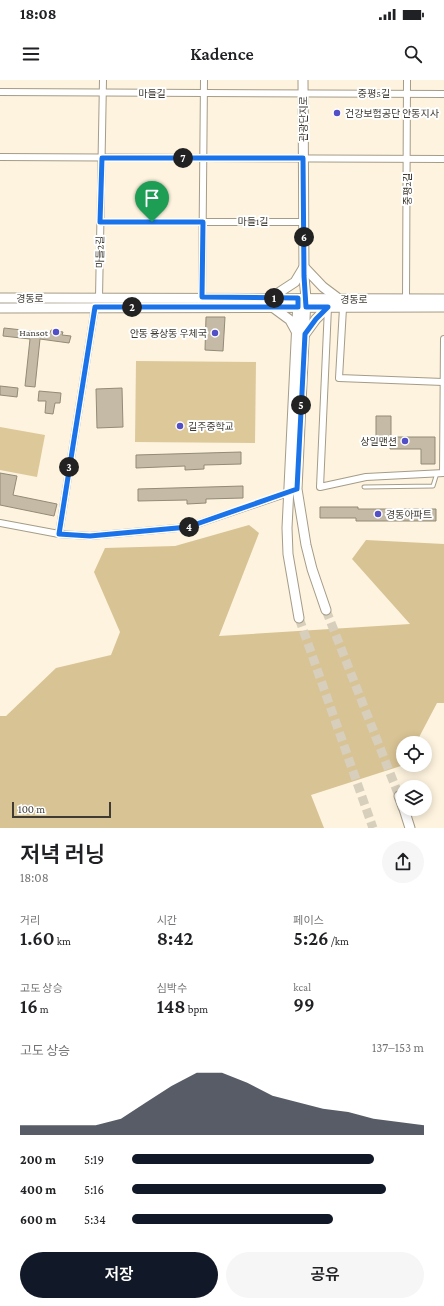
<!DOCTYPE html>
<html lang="ko">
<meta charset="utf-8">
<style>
:root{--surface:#fff;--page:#f6f6f6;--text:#202124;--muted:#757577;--accent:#111827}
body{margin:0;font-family:"Crimson Pro","Noto Sans KR",serif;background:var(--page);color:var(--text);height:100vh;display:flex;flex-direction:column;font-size:15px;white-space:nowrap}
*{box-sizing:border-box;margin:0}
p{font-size:13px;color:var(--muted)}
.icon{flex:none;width:22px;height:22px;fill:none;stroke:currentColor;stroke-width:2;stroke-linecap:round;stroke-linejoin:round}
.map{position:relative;height:748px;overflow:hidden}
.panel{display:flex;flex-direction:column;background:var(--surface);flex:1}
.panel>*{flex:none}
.controls{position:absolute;left:396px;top:656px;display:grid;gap:8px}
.controls a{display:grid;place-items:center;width:36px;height:36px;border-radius:50%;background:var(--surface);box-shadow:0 2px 10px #0003;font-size:20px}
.scale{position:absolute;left:12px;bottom:10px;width:99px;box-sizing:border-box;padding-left:4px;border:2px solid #3f3b33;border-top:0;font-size:11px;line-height:14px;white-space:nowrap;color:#3f3b33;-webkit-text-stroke:3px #fff;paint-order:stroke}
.pin{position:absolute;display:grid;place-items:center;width:34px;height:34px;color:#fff;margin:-41px -17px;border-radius:50% 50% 50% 0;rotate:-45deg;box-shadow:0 0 4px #0007}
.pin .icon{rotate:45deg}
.km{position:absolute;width:20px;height:20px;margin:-10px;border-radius:50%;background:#222;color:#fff;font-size:11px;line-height:20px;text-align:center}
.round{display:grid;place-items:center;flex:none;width:42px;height:42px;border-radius:21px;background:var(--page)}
.head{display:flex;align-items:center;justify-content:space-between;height:68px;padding:0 20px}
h1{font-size:22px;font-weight:600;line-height:30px}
.figures{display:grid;grid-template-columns:repeat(3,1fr);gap:6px;height:68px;padding:4px 20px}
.figures div{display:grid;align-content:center}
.figures b{font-size:20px;font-weight:600}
.figures small{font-size:11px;font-weight:400}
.figures p{font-size:11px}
.chart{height:112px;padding:8px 20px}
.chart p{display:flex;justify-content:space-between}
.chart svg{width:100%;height:72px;margin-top:4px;fill:var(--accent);opacity:.7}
.primary-button{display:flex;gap:8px;margin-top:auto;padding:8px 20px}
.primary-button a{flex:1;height:46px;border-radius:24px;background:var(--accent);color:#fff;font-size:16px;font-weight:600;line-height:46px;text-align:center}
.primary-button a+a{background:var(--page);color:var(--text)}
ul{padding:0 20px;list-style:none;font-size:13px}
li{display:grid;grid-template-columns:64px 48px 1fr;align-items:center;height:30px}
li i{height:10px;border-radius:5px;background:var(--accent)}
.status{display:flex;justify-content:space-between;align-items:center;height:28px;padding:0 20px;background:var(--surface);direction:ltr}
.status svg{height:11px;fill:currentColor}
header{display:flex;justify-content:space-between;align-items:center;height:52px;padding:0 20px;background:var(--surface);font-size:18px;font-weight:600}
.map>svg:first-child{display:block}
.green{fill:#ddc899}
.forest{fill:#d8c394}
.building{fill:#c4baa6;stroke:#938a77}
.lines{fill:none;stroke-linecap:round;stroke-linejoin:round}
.secondary-tunnel{stroke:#d7cebc;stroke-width:9;stroke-dasharray:9 4.5;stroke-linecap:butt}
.lane-casing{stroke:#a59c88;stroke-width:5}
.street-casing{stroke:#a59c88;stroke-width:8}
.secondary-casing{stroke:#a59c88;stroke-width:11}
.lane{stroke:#fff;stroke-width:3}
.street{stroke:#fff;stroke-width:6}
.secondary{stroke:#fff;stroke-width:9}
.route-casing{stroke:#fff;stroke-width:8}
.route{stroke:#1a73e8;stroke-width:5}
.poi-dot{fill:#534fc6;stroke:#fff;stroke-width:1.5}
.labels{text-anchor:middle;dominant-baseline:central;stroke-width:4;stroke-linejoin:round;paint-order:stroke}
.street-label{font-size:10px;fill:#3f3b33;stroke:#fff}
.poi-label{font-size:10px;fill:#3f3b33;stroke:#fff;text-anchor:start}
</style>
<div class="status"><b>18:08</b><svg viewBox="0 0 49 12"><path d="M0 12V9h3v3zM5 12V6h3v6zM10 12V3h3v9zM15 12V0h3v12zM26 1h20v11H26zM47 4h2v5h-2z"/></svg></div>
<header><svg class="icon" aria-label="menu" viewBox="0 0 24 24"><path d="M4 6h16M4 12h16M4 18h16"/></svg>Kadence<svg class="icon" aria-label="search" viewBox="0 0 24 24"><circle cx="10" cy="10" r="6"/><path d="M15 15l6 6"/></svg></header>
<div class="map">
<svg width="444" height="748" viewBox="0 0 444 748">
<rect width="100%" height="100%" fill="#fdf3de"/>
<g class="green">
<path d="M136 281 256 282 255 363 135 362Z"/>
<path d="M0 347 45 355 37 397 0 390Z"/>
</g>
<path class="forest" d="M249 445 259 453 219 556 410 544 352 479 366 460 444 464V623H437L416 663H403L404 685 311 715 324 748H0V636H6L56 588 111 575 120 552 94 492 105 468 175 466Z"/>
<g class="building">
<path d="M206 237H225L223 271 205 270Z"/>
<path d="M4 248 50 253 51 250 63 252 62 255 71 256 69 263 40 259 35 307 25 306 30 259 3 256Z"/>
<path d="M0 306 18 308 17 317 0 315Z"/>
<path d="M122 308 123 347 97 348 96 309Z"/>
<path d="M39 311 61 313 60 323H55L53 334 45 333 46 321H38Z"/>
<path d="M376 336H391V357H435V384H421V369H390V365H376Z"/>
<path d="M241 372V384L204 385V389L185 390V386L136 388V375Z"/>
<path d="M0 393 17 396 13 415 57 424 54 436 0 425Z"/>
<path d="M243 406V418L206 419V423L187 424V420L138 421V409Z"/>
<path d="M320 427H358V429H436V441H356V438H320Z"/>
</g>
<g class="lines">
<g class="secondary-tunnel">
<path d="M326 530 399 716"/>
<path d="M299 538 373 748"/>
</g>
<g class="lane-casing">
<path id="lane" d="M364 407 433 406 437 393"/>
</g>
<g class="street-casing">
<g id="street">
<path d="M0 12 444 14"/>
<path d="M0 77 444 79"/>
<path d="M100 142H304"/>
<path d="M202 217 204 0"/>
<path d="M99 218 103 0"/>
<path d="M406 219 407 0"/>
<path d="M328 227 320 407 366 397 444 393"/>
<path d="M343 228 339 298 443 302"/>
<path d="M443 393 444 259"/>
<path d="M0 443 59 454 95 227"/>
<path d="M59 454 90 456 188 447 291 412"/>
</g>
</g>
<g class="secondary-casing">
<g id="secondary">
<path d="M303 0 304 197 306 218 297 409 306 465 312 489 326 530"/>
<path d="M272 217 295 202 304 187 323 207 339 219"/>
<path d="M0 218 444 219"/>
<path d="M298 221 287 448 288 474 299 538"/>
<path d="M271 226 290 240 296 251"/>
<path d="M0 228 444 227"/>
<path d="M305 254 316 239 328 227"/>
<path d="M399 716 403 727"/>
<path d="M404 729 410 748"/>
</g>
</g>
<use href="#lane" class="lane"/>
<use href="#street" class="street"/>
<use href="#secondary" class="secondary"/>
</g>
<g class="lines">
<g class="route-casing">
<path id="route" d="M102 78H303L304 196 306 227H328L316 239 305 254 297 409 188 447 90 456 59 454 95 227H298V218L202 217 203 142H100Z"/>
</g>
<use href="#route" class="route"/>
</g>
<g class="poi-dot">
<circle cx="337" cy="33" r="4"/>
<circle cx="56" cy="252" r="4"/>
<circle cx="215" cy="253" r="4"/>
<circle cx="180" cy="346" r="4"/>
<circle cx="405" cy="361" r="4"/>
<circle cx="378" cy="434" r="4"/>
</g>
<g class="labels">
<g class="street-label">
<text x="152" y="13">마들길</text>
<text x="374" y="13">중평5길</text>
<text transform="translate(303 39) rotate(-90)">관광단지로</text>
<text transform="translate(407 109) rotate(-90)">중평2길</text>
<text x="253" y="141">마들1길</text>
<text transform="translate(100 172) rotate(-89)">마들2길</text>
<text x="30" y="218">경동로</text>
<text x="354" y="219">경동로</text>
</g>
<g class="poi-label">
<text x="345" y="33">건강보험공단 안동지사</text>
<text x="48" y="252" text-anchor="end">Hansot</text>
<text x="207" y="253" text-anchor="end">안동 용상동 우체국</text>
<text x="188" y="346">길주중학교</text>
<text x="397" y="361" text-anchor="end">상일맨션</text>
<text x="386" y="434">경동아파트</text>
</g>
</g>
</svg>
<div class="controls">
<a><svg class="icon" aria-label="locate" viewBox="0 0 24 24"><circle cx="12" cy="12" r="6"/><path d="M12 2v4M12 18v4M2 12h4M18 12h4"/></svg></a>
<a><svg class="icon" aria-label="layers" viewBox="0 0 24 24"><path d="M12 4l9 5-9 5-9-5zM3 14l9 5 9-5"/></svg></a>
</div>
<div class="scale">100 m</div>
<div class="pin" style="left:152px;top:142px;background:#1e9e55"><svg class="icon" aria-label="arrive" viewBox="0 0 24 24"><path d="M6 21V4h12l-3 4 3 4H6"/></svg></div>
<b class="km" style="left:274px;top:218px">1</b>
<b class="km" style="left:132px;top:227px">2</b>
<b class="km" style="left:69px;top:387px">3</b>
<b class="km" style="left:189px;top:447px">4</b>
<b class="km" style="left:301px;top:325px">5</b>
<b class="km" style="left:304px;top:157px">6</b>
<b class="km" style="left:183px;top:78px">7</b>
</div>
<section class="panel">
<div class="head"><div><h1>저녁 러닝</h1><p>18:08</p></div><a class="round"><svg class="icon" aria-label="share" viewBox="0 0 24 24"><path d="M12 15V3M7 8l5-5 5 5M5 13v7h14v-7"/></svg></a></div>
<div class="figures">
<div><p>거리</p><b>1.60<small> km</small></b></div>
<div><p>시간</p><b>8:42</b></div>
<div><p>페이스</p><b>5:26<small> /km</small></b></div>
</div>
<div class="figures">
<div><p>고도 상승</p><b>16<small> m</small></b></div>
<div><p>심박수</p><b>148<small> bpm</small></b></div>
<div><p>kcal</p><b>99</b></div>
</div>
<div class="chart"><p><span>고도 상승</span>137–153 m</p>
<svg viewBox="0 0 160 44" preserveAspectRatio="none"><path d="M0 44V38L10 38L20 38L30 38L40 34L50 24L60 14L70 6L80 6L90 12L100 20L110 24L120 28L130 30L140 34L150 36L160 38V44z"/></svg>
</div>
<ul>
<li><b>200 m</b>5:19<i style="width:83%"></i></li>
<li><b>400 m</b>5:16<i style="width:87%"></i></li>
<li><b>600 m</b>5:34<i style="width:69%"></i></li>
</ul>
<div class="primary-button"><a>저장</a><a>공유</a></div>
</section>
